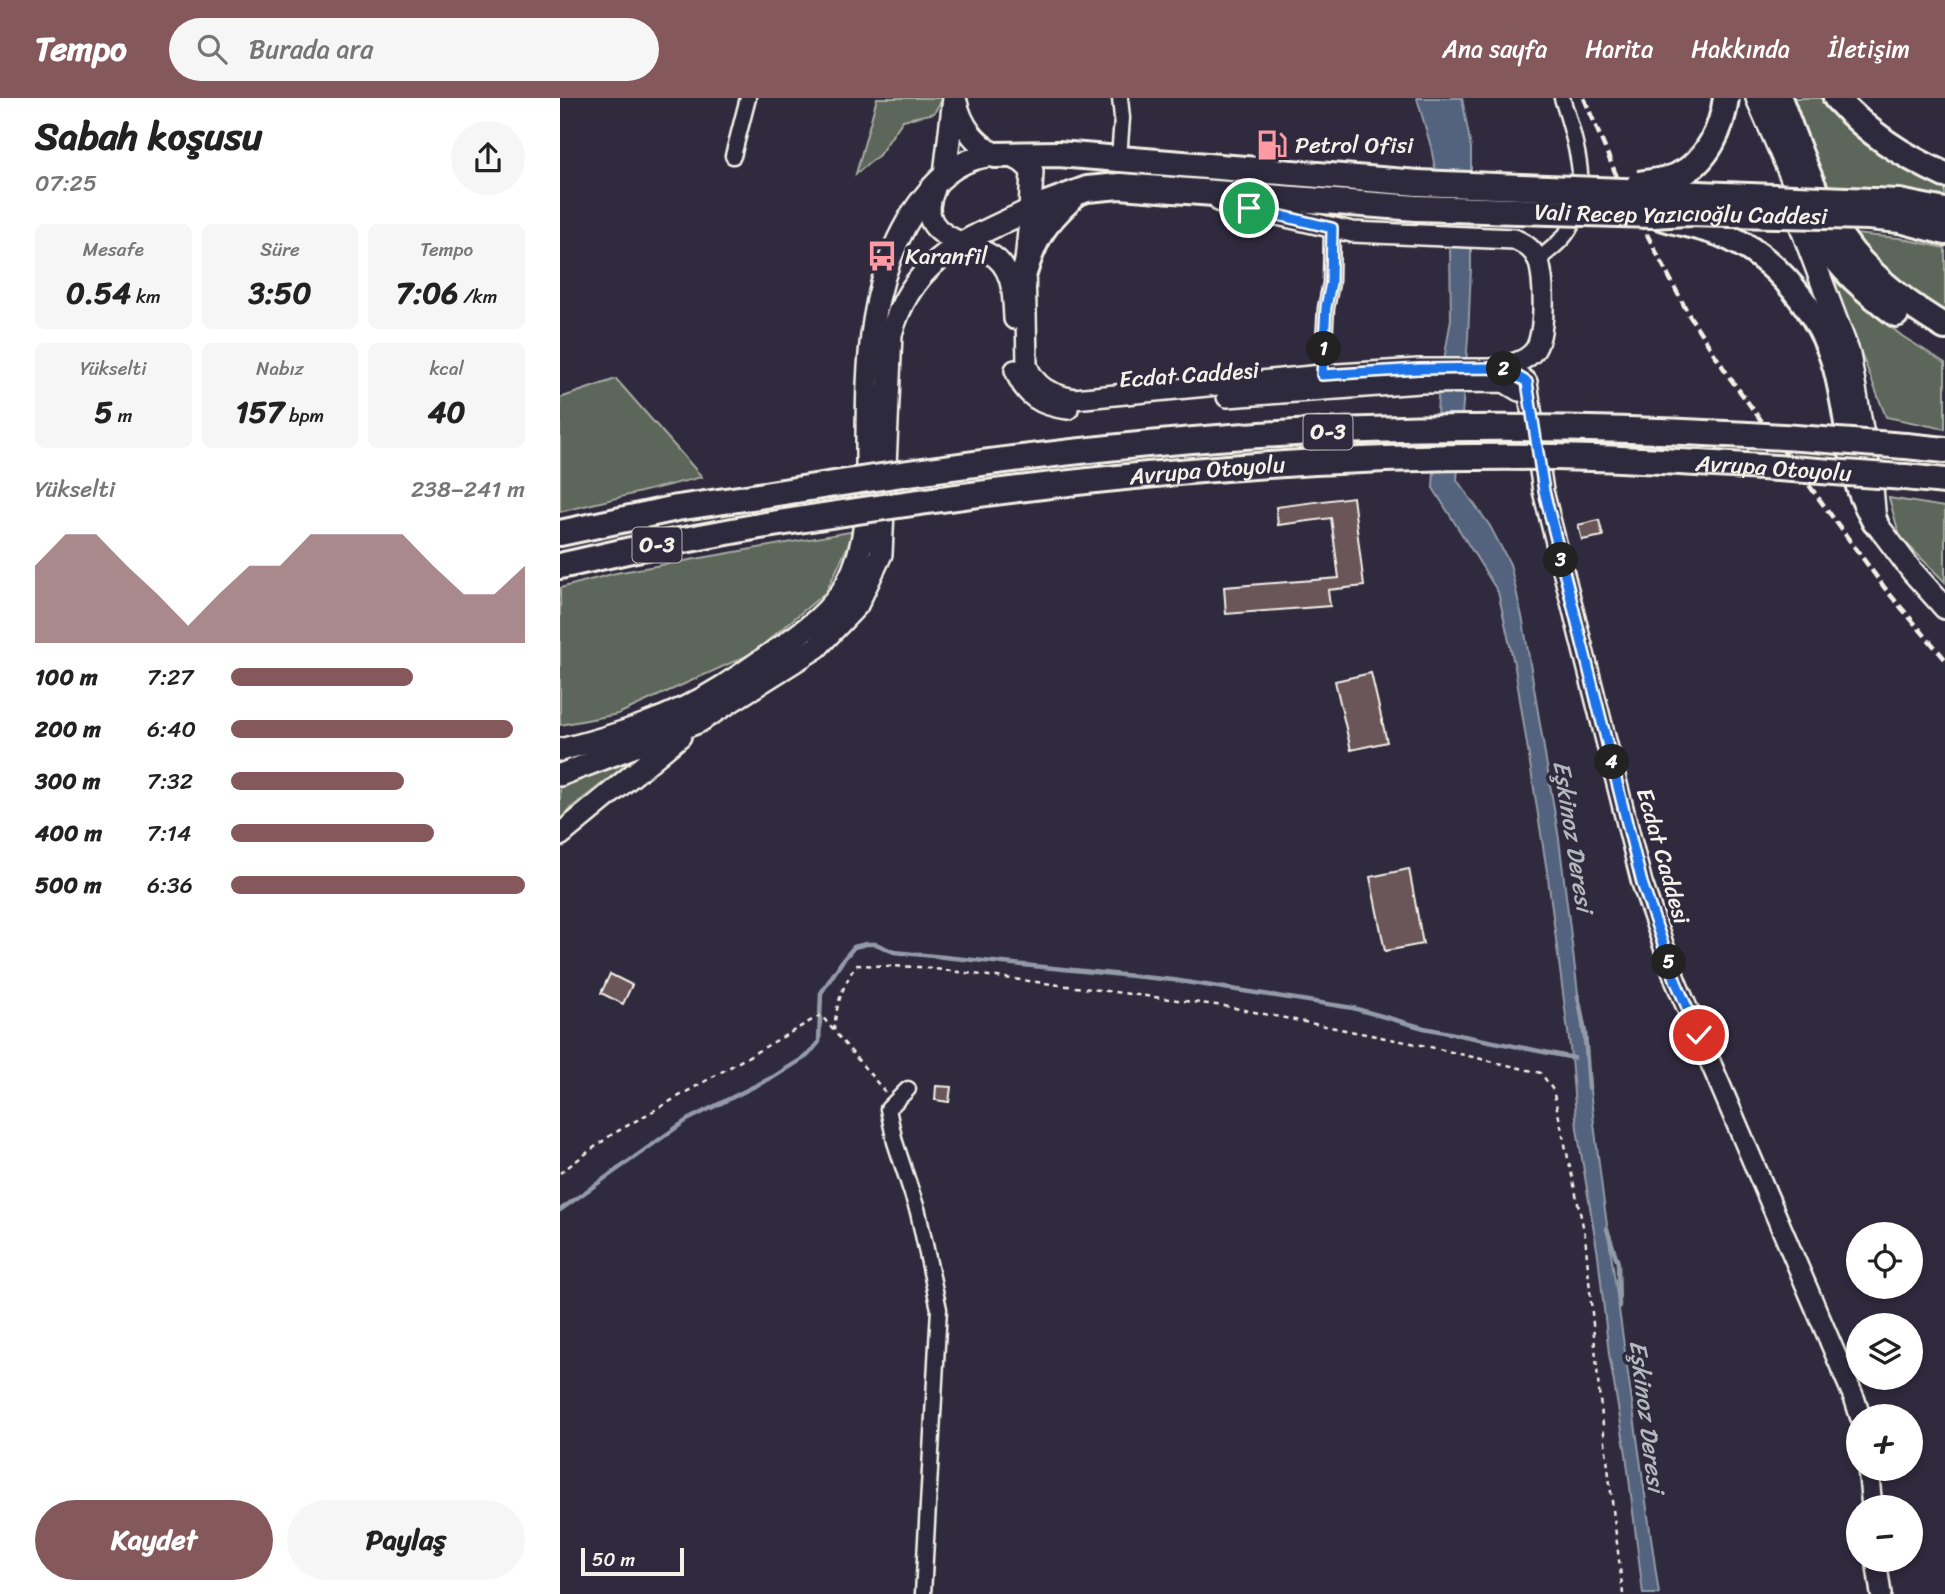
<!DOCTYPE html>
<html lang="tr">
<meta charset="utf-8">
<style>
:root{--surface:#fff;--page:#f6f6f6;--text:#222;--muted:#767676;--accent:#85585c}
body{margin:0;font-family:Sriracha,sans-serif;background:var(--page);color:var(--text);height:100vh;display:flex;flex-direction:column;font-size:26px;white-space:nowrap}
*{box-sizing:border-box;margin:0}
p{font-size:23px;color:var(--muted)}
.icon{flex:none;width:38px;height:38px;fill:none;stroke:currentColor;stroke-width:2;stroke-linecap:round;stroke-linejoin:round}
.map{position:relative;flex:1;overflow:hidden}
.details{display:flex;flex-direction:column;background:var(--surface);width:560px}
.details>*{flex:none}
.fabs{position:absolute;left:1286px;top:1124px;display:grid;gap:14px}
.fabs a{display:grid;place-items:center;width:77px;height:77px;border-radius:50%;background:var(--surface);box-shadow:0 4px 10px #0003;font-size:35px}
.scale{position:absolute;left:21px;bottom:18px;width:103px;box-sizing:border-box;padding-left:7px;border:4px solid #f4f1e8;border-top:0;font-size:19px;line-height:24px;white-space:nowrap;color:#f4f1e8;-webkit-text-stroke:5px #2f2a3d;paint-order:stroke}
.pin{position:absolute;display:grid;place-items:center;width:60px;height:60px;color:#fff;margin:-30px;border:4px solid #fff;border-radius:50%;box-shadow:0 2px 7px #0007}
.km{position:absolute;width:35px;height:35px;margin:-18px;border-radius:50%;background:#222;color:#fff;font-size:19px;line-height:35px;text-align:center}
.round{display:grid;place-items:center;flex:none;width:74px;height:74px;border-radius:37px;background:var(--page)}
.headline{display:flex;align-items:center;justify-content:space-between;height:119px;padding:0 35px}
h1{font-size:38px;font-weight:700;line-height:52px}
.metrics{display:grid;grid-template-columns:repeat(3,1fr);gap:10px;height:119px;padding:7px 35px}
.metrics div{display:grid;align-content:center;border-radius:10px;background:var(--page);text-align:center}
.metrics b{font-size:30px;font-weight:700}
.metrics small{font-size:19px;font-weight:400}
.metrics p{font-size:19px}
.chart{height:196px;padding:14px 35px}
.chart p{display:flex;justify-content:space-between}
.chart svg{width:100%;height:126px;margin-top:7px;fill:var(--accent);opacity:.7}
.action{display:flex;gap:14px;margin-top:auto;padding:14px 35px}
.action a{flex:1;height:80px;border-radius:42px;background:var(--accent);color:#fff;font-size:28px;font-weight:700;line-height:80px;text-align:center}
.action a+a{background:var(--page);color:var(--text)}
ul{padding:0 35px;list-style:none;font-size:23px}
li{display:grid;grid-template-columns:112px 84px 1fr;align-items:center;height:52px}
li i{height:18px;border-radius:9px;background:var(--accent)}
header{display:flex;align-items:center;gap:42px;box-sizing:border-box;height:98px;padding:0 35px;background:var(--accent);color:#fff}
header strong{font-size:33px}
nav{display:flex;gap:38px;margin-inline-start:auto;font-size:24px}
.search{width:490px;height:63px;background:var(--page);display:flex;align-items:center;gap:18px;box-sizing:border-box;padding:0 24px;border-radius:38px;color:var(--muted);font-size:26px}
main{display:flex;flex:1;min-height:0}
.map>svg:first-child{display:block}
.green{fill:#5d665a;stroke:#a8aca1;stroke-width:2}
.water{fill:#53627d;stroke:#939ba8;stroke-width:2}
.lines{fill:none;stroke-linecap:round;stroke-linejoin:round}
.stream{stroke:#939ba8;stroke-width:4.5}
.building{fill:#6a5658;stroke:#f4f1e8;stroke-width:2}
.street-casing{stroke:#f4f1e8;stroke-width:19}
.secondary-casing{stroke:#f4f1e8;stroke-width:24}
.primary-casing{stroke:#f4f1e8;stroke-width:26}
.highway-casing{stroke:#f4f1e8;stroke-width:30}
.path{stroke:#f4f1e8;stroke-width:2.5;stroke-dasharray:5 5;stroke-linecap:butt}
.street{stroke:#2f2a3d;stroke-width:14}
.secondary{stroke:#2f2a3d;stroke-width:19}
.primary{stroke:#2f2a3d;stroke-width:21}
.highway{stroke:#2f2a3d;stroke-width:24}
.rail{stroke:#f4f1e8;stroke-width:4.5;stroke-dasharray:10 5;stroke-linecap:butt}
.highway-bridge-casing{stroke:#f4f1e8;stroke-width:30;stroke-linecap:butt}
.highway-bridge{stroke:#2f2a3d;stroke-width:24}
.route-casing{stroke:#fff;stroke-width:14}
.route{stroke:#1a73e8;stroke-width:9}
.labels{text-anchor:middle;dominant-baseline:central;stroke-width:7;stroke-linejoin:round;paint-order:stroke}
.shield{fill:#2f2a3d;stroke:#b9b5b5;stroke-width:2}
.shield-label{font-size:21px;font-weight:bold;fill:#f4f1e8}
.poi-label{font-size:23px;fill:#f4f1e8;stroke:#2f2a3d;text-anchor:start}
.street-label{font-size:23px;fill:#f4f1e8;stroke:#2f2a3d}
.water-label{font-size:24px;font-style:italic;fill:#b4b8bd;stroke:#2f2a3d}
</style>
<header>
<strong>Tempo</strong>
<div class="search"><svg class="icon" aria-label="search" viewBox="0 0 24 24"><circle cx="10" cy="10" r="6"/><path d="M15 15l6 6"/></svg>Burada ara</div>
<nav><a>Ana sayfa</a><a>Harita</a><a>Hakkında</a><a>İletişim</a></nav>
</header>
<main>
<section class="details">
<div class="headline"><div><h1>Sabah koşusu</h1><p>07:25</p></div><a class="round"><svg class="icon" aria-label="share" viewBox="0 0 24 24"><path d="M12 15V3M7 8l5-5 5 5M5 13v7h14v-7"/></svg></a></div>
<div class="metrics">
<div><p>Mesafe</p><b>0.54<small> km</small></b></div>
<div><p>Süre</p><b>3:50</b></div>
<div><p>Tempo</p><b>7:06<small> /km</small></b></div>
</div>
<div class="metrics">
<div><p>Yükselti</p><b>5<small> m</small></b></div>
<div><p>Nabız</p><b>157<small> bpm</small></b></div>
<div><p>kcal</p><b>40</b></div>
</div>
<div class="chart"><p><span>Yükselti</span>238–241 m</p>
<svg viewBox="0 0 160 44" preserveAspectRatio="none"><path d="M0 44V17L10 6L20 6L30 17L40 27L50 38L60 27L70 17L80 17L90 6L100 6L110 6L120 6L130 17L140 27L150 27L160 17V44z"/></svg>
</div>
<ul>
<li><b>100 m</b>7:27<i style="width:62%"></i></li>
<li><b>200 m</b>6:40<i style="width:96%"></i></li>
<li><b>300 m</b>7:32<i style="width:59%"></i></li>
<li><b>400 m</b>7:14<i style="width:69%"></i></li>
<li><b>500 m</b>6:36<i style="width:100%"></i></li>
</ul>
<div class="action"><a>Kaydet</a><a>Paylaş</a></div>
</section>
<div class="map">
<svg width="1385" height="1496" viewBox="0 0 1385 1496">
<rect width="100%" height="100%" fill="#2f2a3d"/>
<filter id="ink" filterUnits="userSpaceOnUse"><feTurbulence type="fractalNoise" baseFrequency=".0143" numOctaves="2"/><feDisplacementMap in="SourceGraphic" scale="14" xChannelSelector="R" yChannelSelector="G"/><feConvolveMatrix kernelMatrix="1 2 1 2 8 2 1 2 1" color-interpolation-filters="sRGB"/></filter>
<g filter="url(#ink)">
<g class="green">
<path d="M317 0H383L374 15 343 22 319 57 296 76Z"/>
<path d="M1231 0H1265L1326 56 1385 90V98L1265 87Z"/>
<path d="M1294 136 1339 140 1385 150V215L1329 178Z"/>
<path d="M1273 182 1342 238 1385 265V331L1326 319Z"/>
<path d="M56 281 142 379 0 414V300Z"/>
<path d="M1329 400 1385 409V484L1340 439Z"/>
<path d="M295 433 266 494 193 555 58 616 0 627V490L56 475Z"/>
<path d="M70 664 12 709 0 722V689Z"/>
</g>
<path class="water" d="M857 0H902L911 50V170L908 240 897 382 930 428 950 466 963 523 999 741 1043 1098 1099 1496H1083L1066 1356 1049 1256 1038 1157 1017 1031 1010 949 988 780 955 570 938 494 873 390 878 298 891 221 890 150 871 49Z"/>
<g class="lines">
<g class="stream">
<path d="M1018 898 1025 934 1029 990"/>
<path d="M0 1112 127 1022 215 978 247 958 259 944 261 895 283 862 294 849 306 846H316L334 854 613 882 793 910 864 930 1014 960"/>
<path d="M1047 1131 1058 1165 1059 1208"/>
</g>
</g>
<g class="building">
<path d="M793 399 804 488 768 492 770 508 666 516 664 489 779 480 771 420 718 427 716 409Z"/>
<path d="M1039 422 1043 438 1022 442 1018 427Z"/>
<path d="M811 575 827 644 791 652 775 583Z"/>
<path d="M849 771 863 846 825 853 810 779Z"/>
<path d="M50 876 72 887 63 906 41 895Z"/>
<path d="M376 988 391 989 389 1004 375 1002Z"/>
</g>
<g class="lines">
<g class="street-casing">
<g id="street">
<path d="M173 58 188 0"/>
<path d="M559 60 562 20 560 0"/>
<path d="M978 162C987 154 999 146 1006 136 1034 97 1015 41 1002 0"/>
<path d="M762 277 766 210 771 185 772 130"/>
<path d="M348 991 328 1011 335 1044 358 1114 379 1211 363 1496"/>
</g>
</g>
<g class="secondary-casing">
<g id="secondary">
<path d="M660 104 792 134 954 141C965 146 973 151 978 162 985 179 986 239 974 253 965 264 949 267 935 270"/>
<path d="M470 112 465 164 467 267C476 290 491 296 514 301L762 277 859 271H945L957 276 967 284 983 393 1082 785 1116 884 1295 1302 1300 1318"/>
<path d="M401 145C410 149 419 151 428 155 453 167 453 197 454 221"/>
<path d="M455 272C464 298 481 308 508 311"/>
<path d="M667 299 860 285 944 284 959 293"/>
<path d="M1308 1370 1312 1409"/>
<path d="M1316 1461 1321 1496"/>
</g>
</g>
<g class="primary-casing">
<g id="primary">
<path d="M1197 0 1237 92 1240 126 1289 256 1312 389 1315 424 1352 473 1385 510"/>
<path d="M396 4C402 29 414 43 435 57"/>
<path d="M385 76 394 0"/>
<path d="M374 91C361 120 374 134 401 145"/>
<path d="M0 652C56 638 113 620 162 589 180 578 197 565 215 553 242 534 271 515 287 485 309 444 307 402 307 356 307 268 307 171 365 98 383 75 404 59 435 57"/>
<path d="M0 677 138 624 257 549 297 507 321 456 331 236C353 160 404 143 470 112L472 73C463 63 457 59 444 57"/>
<path d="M0 737 120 638"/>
</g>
</g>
<g class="highway-casing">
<g id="highway">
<path d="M1219 0C1239 52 1257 111 1293 155 1319 185 1351 209 1385 229"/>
<path d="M1276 0C1309 36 1341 57 1385 77"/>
<path d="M435 57 498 56 858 85"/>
<path d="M1241 99C1247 112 1252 126 1260 139 1279 170 1307 194 1336 216"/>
<path d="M1339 104 1385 113"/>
<path d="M470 112 527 91 560 88 857 110"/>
<path d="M1100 119C1120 125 1142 129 1161 136 1216 158 1260 214 1276 270 1286 308 1289 347 1298 385 1301 398 1309 412 1315 424"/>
<path d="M1340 122 1385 134"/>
<path d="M465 172C476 137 484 126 510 101"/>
<path d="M1346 348 1385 352"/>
<path d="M1345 379 1385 383"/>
<path d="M0 435 117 410 192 399"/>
<path d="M0 468 71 452 194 429"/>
</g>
</g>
<g class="path">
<path d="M325 994 274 933C276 907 282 889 296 867L359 869 664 908 866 948 981 975 993 992 1025 1137 1039 1293 1063 1496"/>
<path d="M0 1075 51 1037 261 917 274 933"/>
</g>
<use href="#street" class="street"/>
<use href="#secondary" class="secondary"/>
<use href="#primary" class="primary"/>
<use href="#highway" class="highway"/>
<path class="rail" d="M1024 0 1057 79 1129 217 1170 280 1327 493 1385 561"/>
<g class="highway-bridge-casing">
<g id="highway-bridge">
<path d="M858 85 1339 104"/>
<path d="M1079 86C1091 84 1106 83 1117 78 1148 64 1162 30 1166 0"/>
<path id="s1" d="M857 110 1093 117 1126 115 1308 119 1340 122"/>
<path d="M192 399C385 368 581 341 776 333 906 328 1037 329 1166 336 1226 338 1287 344 1346 348"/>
<path id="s2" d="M194 429C470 384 752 352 1032 360 1136 363 1241 372 1345 379"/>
</g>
</g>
<use href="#highway-bridge" class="highway-bridge"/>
</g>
</g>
<g class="lines" filter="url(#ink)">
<g class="route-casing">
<path id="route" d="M689 110 772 130 771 185 766 209 762 277 859 271 934 270 945 271 967 284 984 393 1082 785 1116 884 1139 937"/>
</g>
<use href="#route" class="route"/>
</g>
<defs>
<g id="fuel-bare" transform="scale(2.415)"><path d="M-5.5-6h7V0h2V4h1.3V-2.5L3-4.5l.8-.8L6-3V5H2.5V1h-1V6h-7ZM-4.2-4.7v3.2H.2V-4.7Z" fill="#ff9aa2" stroke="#2f2a3d" stroke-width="2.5" paint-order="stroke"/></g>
<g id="bus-bare" transform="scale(2.415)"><path d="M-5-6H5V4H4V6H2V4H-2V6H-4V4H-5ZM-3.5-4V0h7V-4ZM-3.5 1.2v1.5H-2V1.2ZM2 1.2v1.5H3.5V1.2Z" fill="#ff9aa2" stroke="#2f2a3d" stroke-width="2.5" paint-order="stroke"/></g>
</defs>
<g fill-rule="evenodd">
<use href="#fuel-bare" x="712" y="47"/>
<use href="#bus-bare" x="322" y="158"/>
</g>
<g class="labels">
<g class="shield">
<rect x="743.5" y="316.5" width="49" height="35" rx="5"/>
<rect x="72.5" y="429.5" width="49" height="35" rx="5"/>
</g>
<g class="shield-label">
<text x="768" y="334">O-3</text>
<text x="97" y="447">O-3</text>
</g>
<g class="poi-label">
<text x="735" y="47">Petrol Ofisi</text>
<text x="345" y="158">Karanfil</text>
</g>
<g class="street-label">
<text stroke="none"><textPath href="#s1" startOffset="264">Vali Recep Yazıcıoğlu Caddesi</textPath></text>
<text transform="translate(629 277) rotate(-4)">Ecdat Caddesi</text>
<text stroke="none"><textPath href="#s2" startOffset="1024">Avrupa Otoyolu</textPath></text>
<text stroke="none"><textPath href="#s2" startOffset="457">Avrupa Otoyolu</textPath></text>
<text transform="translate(1103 758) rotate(74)">Ecdat Caddesi</text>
</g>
<g class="water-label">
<text transform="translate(1013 738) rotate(81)">Eşkinoz Deresi</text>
<text transform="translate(1087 1318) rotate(83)">Eşkinoz Deresi</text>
</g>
</g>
</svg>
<div class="fabs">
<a><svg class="icon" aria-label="locate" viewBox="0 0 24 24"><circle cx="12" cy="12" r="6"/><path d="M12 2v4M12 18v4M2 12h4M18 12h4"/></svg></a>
<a><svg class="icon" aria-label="layers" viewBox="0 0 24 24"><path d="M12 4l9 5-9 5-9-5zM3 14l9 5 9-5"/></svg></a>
<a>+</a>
<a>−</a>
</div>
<div class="scale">50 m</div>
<div class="pin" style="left:689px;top:110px;background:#1e9e55"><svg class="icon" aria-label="arrive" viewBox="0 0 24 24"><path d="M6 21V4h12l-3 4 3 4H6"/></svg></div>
<div class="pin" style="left:1139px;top:937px;background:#d93025"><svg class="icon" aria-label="check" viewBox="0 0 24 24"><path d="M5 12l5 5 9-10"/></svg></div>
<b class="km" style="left:764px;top:251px">1</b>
<b class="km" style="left:944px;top:271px">2</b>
<b class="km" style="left:1001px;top:462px">3</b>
<b class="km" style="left:1052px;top:664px">4</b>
<b class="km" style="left:1109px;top:864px">5</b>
</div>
</main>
